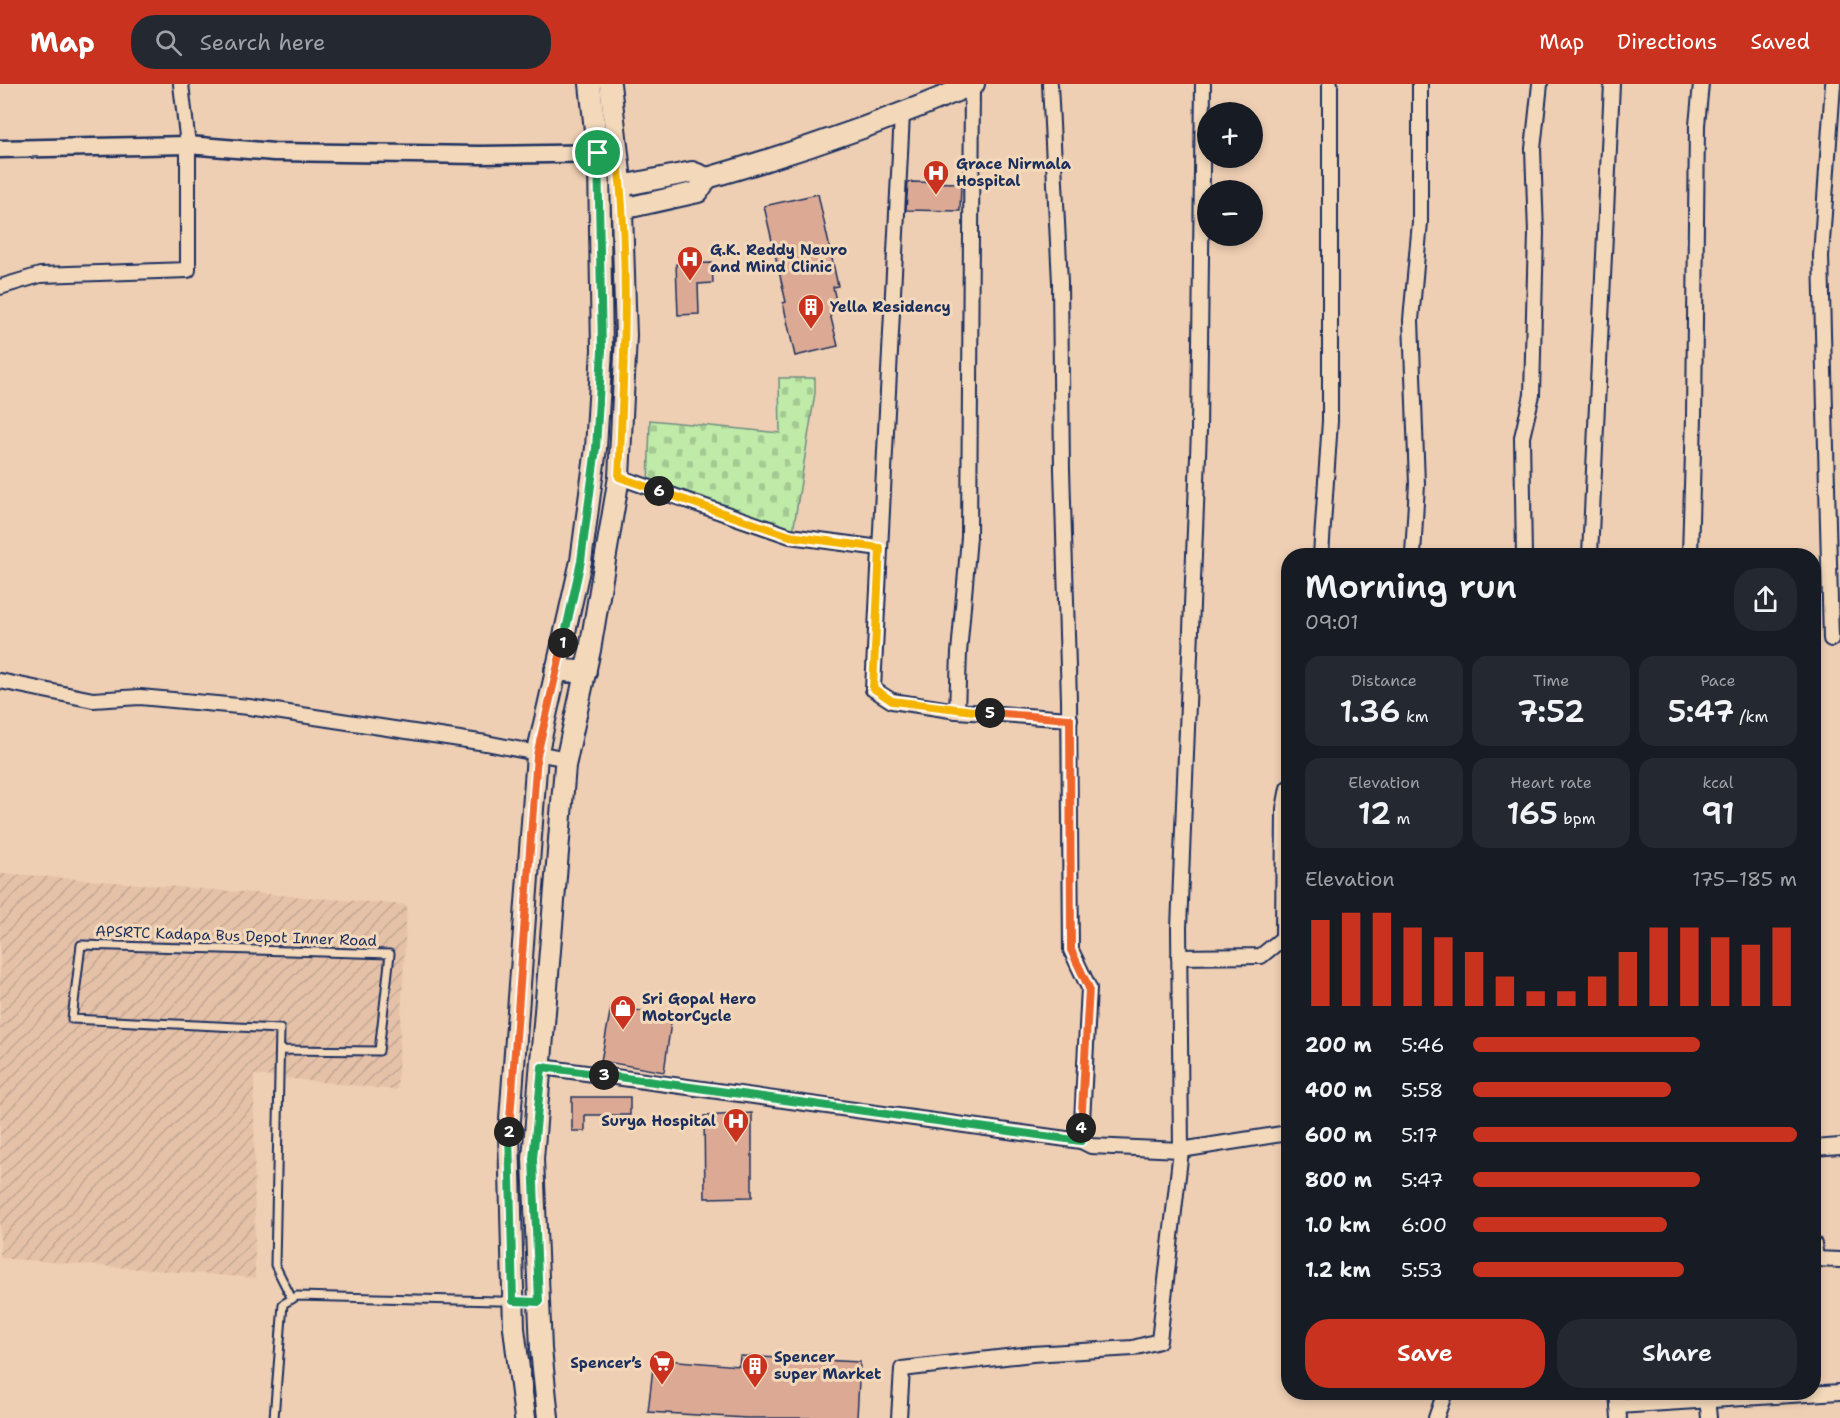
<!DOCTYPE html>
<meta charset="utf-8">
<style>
:root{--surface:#171b24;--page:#242831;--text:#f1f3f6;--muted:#9ea1a6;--accent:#c8321e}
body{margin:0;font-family:"Shantell Sans",sans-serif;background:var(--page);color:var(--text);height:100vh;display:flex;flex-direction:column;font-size:22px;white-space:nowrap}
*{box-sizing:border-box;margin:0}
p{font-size:20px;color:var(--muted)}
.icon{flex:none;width:33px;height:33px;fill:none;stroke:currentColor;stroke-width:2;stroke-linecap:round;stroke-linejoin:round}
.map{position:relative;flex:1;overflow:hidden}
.drawer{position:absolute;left:1281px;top:464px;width:540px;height:852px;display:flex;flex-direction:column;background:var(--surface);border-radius:24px;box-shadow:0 3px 9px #0003}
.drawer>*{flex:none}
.controls{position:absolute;left:1197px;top:18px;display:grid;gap:12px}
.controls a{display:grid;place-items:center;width:66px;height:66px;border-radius:50%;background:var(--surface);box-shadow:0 3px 9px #0003;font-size:30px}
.pin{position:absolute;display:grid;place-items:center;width:51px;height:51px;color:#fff;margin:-26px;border:3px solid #fff;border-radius:50%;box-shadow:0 2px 6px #0007}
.km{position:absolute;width:30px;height:30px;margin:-15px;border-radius:50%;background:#222;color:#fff;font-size:16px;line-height:30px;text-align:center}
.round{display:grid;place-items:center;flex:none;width:63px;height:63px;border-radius:24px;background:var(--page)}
.head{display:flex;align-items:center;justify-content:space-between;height:102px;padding:0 24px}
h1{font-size:33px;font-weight:600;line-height:45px}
.stats{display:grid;grid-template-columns:repeat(3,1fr);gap:9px;height:102px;padding:6px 24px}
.stats div{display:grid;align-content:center;border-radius:15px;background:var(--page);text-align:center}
.stats b{font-size:30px;font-weight:600}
.stats small{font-size:16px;font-weight:400}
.stats p{font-size:16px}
.chart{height:168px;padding:12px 24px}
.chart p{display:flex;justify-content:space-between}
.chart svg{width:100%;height:108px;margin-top:6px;stroke:var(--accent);stroke-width:6}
.action{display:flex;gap:12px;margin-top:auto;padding:12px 24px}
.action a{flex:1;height:69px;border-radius:24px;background:var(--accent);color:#fff;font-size:24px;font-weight:600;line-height:69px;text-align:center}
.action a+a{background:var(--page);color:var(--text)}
ul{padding:0 24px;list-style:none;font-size:20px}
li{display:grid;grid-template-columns:96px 72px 1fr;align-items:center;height:45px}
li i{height:15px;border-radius:8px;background:var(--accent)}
header{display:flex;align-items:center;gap:36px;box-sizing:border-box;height:84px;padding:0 30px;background:var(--accent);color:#fff}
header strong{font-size:28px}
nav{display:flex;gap:33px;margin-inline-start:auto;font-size:21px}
.search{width:420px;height:54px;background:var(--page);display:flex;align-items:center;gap:15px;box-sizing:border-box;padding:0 21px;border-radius:24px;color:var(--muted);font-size:22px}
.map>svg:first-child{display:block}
.industrial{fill:url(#industrial-furrows)}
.cemetery{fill:url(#cemetery-stones);stroke:#6d8c82;stroke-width:1.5}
.building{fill:#dcaa94;stroke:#1b2f5e;stroke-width:1.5}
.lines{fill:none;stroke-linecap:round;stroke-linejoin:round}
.service-casing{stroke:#1b2f5e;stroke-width:11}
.minor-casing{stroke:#1b2f5e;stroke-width:18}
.tertiary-casing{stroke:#1b2f5e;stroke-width:21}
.secondary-casing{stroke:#1b2f5e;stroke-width:24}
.primary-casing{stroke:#1b2f5e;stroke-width:26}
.service{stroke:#f3d8ba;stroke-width:7}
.minor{stroke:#f3d8ba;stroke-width:14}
.tertiary{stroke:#f3d8ba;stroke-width:16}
.secondary{stroke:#f3d8ba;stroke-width:20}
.primary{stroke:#f3d8ba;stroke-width:21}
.split-1-casing{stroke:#fff;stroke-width:12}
.split-2-casing{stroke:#fff;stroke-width:12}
.split-3-casing{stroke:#fff;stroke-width:12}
.split-4-casing{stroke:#fff;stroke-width:12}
.split-5-casing{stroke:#fff;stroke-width:12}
.split-6-casing{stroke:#fff;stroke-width:12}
.split-7-casing{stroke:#fff;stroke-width:12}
.split-1{stroke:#22a559;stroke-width:8}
.split-2{stroke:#f0652b;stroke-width:8}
.split-3{stroke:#22a559;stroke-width:8}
.split-4{stroke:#22a559;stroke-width:8}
.split-5{stroke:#f0652b;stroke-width:8}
.split-6{stroke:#f5b400;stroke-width:8}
.split-7{stroke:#f5b400;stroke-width:8}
.labels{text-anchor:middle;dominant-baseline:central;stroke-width:6;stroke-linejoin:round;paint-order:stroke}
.poi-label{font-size:15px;font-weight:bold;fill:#1b2f5e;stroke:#f3d8ba;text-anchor:start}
.street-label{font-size:15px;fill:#1b2f5e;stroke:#f3d8ba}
</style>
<header>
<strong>Map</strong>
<div class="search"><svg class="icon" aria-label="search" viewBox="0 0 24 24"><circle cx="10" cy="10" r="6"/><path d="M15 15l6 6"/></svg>Search here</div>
<nav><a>Map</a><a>Directions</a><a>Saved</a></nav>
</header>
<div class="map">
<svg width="1840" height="1334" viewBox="0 0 1840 1334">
<defs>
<pattern id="industrial-furrows" width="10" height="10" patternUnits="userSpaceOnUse" patternTransform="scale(1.5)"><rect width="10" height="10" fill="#e5c1a8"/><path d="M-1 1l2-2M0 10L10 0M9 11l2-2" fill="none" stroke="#c4a693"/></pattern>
<pattern id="cemetery-stones" width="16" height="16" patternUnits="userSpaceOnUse" patternTransform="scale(1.5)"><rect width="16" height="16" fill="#bfeaa7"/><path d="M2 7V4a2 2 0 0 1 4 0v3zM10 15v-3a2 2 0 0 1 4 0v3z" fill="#a4c992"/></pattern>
</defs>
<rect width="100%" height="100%" fill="#efcfb3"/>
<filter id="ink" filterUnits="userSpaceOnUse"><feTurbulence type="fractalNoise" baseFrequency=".0167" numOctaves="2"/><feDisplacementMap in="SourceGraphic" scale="12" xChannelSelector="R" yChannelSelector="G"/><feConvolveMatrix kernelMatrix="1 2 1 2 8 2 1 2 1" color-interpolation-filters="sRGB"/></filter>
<g filter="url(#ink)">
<path class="industrial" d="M0 789 407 821 397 1006 254 991 255 1194 0 1174Z"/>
<path class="cemetery" d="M779 294H815V309L793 448 648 403 650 336 780 349Z"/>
<g class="building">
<path d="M908 98 961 99 960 127 906 126Z"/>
<path d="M818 110 838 202 833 203 838 227 830 230 838 262 795 272 783 219 786 218 764 122Z"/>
<path d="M712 179 713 199 698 200 699 230 678 231 676 180Z"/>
<path d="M611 923 672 931 664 988 601 977Z"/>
<path d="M572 1013H630V1031H585V1047H572Z"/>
<path d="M752 1029V1113L705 1114 704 1032Z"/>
<path d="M740 1272 860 1278 857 1334H746L648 1328 654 1275 739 1282Z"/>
</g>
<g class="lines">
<g class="service-casing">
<g id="service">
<path d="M281 966 379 967 390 870 81 861 72 935 280 945 275 1181 292 1215"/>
<path d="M274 1334 283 1220 297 1212 536 1218"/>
</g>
</g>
<g class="minor-casing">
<g id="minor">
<path d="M902 30 873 605 892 617 957 627 1070 635"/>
<path d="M0 203 40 191 188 186V61L181 0"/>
<path d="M619 393 790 452 880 464"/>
<path d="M1321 471 1330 337V0"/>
<path d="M1413 471 1417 400 1411 236 1420 138V0"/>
<path d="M1524 471 1522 353 1532 311 1536 149 1533 65 1540 0"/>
<path d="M1590 471 1612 0"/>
<path d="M1690 471 1694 333 1697 41 1701 0"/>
<path d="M1831 555 1821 172 1833 0"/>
<path d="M0 597 93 616 140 613 249 623 486 659 567 675"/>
<path d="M957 627 959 569 969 453 972 1"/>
<path d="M1283 854 1284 725 1288 704"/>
<path d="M1179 873 1261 872 1283 854 1288 858"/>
<path d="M542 983 1081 1057 1089 904 1071 866 1069 616 1062 385 1060 198 1050 0"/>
<path d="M1081 1057 1091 1062 1181 1066 1288 1049"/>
<path d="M1814 1064 1840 1062"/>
<path d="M1814 1160 1816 1175 1840 1176"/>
<path d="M1617 1308 1619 1334"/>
<path d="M1707 1314 1709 1334"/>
<path d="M1618 1322 1840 1308"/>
<path d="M899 1334 902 1285 1032 1270 1133 1264 1159 1257 1181 1066 1179 844 1199 347 1203 0"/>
<path d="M1436 1334 1445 1308"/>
</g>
</g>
<g class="tertiary-casing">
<path id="tertiary" d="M0 65 188 61 274 68 480 71 611 69"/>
</g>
<g class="secondary-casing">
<g id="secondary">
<path d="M707 94C799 68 887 37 974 0"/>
<path d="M621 102 692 88 707 94 698 108 622 125"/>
<path d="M525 1334 514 1244 509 1049 537 671 581 477 596 364 602 266 599 84 590 0"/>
<path d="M548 1334 541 1265 533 1075 565 682 590 566 619 393 626 252 621 97 610 0"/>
</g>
</g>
<g class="primary-casing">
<path id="primary" d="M556 586 585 588"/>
</g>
<use href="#service" class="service"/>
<use href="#minor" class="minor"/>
<use href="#tertiary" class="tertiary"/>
<use href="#secondary" class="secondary"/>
<use href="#primary" class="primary"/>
</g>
</g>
<g class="lines" filter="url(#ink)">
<g class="split-1-casing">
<path id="split-1" d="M563 559 581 477 596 364 602 266 598 69"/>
</g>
<g class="split-2-casing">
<path id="split-2" d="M509 1048 537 671 563 559"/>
</g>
<g class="split-3-casing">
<path id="split-3" d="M509 1048 513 1217 539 1218 533 1075 542 983 604 991"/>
</g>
<g class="split-4-casing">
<path id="split-4" d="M604 991 1081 1057V1044"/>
</g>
<g class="split-5-casing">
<path id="split-5" d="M990 629 1070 635 1071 866 1089 904 1081 1044"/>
</g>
<g class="split-6-casing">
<path id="split-6" d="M659 407 790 452 880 464 873 604 892 617 990 629"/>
</g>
<g class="split-7-casing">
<path id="split-7" d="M598 69 617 68C630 176 624 285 619 393L659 407"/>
</g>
<use href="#split-1" class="split-1"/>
<use href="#split-2" class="split-2"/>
<use href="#split-3" class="split-3"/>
<use href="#split-4" class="split-4"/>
<use href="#split-5" class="split-5"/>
<use href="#split-6" class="split-6"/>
<use href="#split-7" class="split-7"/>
</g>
<defs>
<g id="hospital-pin" transform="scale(1.35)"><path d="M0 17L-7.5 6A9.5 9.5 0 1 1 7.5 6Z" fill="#c8321e" stroke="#f3d8ba"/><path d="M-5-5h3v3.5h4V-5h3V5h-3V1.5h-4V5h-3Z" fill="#fff"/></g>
<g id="building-pin" transform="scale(1.35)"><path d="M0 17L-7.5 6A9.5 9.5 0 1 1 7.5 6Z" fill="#c8321e" stroke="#f3d8ba"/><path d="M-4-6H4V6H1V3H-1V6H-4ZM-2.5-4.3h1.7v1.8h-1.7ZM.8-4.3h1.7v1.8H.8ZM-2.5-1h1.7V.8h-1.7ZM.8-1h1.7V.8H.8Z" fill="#fff"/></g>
<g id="shop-pin" transform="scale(1.35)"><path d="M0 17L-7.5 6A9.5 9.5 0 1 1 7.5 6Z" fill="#c8321e" stroke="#f3d8ba"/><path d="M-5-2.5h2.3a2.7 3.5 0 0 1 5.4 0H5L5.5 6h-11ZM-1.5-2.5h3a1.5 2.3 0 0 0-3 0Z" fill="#fff"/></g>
<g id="supermarket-pin" transform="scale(1.35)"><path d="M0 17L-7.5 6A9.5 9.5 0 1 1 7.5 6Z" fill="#c8321e" stroke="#f3d8ba"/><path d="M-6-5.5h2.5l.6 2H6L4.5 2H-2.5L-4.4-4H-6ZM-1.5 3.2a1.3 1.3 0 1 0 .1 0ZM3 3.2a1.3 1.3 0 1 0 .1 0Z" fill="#fff"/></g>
</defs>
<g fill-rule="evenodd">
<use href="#hospital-pin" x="936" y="89"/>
<use href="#hospital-pin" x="690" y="175"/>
<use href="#building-pin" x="811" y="223"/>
<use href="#shop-pin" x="623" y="924"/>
<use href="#hospital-pin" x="736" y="1037"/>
<use href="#supermarket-pin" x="662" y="1279"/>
<use href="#building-pin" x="755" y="1282"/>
</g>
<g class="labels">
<g class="poi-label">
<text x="956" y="80">Grace Nirmala<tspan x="956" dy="17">Hospital</tspan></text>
<text x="710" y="166">G.K. Reddy Neuro<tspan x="710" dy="17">and Mind Clinic</tspan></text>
<text x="830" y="223">Yella Residency</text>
<text x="642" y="915">Sri Gopal Hero<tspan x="642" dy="17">MotorCycle</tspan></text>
<text x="716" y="1037" text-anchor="end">Surya Hospital</text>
<text x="774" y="1273">Spencer<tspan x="774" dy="17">super Market</tspan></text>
<text x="642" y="1279" text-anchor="end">Spencer’s</text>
</g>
<g class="street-label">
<text transform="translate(236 852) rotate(2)">APSRTC Kadapa Bus Depot Inner Road</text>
</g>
</g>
</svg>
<div class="controls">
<a>+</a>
<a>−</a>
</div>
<div class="pin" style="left:598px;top:69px;background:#1e9e55"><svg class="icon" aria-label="arrive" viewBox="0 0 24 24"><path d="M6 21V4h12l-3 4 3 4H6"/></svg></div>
<b class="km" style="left:563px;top:559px">1</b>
<b class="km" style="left:509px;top:1048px">2</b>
<b class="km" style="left:604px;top:991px">3</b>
<b class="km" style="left:1081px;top:1044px">4</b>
<b class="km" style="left:990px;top:629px">5</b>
<b class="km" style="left:659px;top:407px">6</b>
<section class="drawer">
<div class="head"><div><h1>Morning run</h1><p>09:01</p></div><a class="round"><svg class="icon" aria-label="share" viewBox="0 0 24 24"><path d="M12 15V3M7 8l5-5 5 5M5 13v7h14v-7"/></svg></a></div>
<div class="stats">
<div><p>Distance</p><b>1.36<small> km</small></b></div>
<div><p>Time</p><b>7:52</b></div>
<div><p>Pace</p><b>5:47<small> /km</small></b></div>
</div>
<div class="stats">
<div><p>Elevation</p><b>12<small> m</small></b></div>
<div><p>Heart rate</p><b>165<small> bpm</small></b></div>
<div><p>kcal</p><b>91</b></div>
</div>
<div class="chart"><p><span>Elevation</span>175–185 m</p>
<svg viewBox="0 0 160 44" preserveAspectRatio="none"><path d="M5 44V9M15 44V6M25 44V6M35 44V12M45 44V16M55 44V22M65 44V32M75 44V38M85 44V38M95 44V32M105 44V22M115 44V12M125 44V12M135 44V16M145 44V19M155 44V12"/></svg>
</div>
<ul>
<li><b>200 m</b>5:46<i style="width:70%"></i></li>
<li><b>400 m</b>5:58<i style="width:61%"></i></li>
<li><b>600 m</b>5:17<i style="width:100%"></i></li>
<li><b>800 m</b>5:47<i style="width:70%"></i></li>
<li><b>1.0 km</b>6:00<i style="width:60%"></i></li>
<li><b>1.2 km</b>5:53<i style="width:65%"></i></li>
</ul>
<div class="action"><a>Save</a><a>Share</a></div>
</section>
</div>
